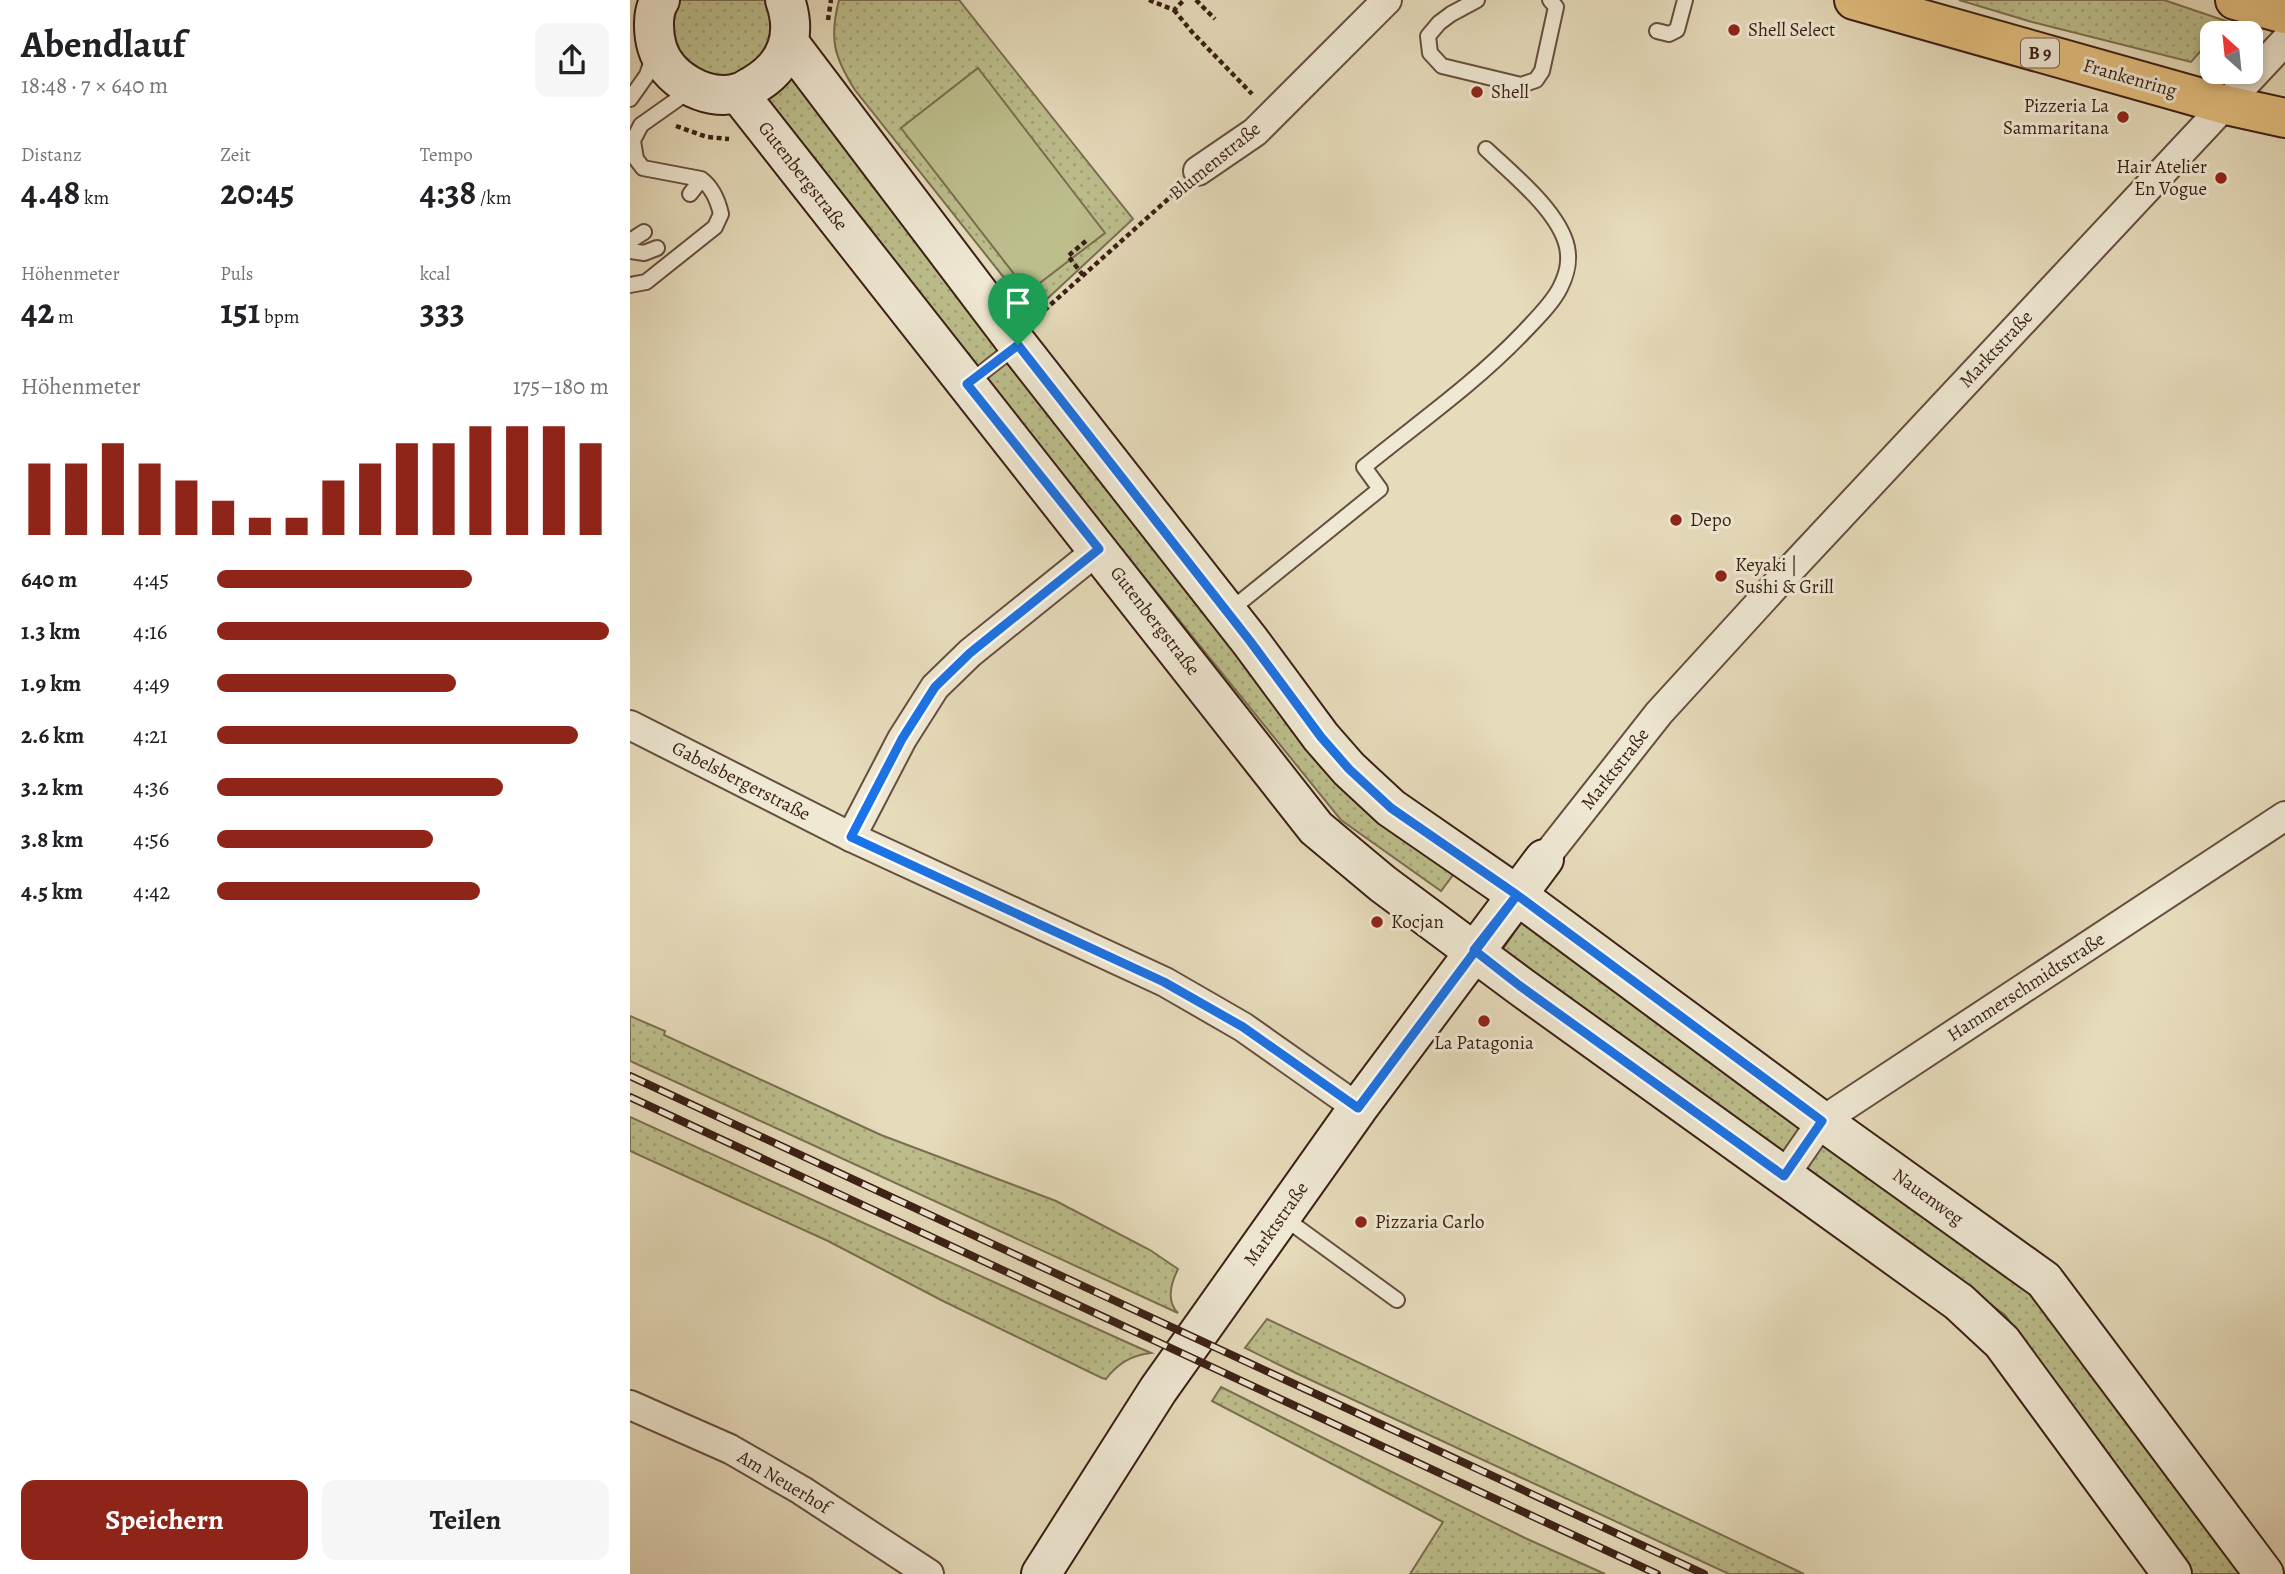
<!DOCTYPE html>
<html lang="de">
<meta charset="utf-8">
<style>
:root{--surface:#fff;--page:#f6f6f6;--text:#202124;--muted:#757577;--accent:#8f2418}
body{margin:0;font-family:Alegreya,serif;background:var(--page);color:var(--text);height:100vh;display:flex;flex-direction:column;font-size:26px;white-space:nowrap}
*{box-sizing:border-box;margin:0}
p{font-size:23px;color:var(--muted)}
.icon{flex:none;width:38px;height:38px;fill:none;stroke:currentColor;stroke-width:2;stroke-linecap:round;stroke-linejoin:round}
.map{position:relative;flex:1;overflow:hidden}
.details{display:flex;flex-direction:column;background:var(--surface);width:630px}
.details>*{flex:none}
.needle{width:46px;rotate:333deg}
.fabs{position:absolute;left:1570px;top:21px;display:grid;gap:14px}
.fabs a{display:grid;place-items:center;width:63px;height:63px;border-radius:14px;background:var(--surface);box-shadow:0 4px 10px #0003;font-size:35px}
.pin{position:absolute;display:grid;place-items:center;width:60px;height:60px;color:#fff;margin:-72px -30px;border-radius:50% 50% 50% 0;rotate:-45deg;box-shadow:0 0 7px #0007}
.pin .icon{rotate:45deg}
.round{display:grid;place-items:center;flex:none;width:74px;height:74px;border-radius:14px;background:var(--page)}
.overview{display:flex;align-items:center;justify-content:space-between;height:119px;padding:0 21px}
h1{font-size:38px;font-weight:700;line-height:52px}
.metrics{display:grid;grid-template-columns:repeat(3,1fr);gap:10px;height:119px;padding:7px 21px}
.metrics div{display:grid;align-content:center}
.metrics b{font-size:35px;font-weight:700}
.metrics small{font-size:19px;font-weight:400}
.metrics p{font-size:19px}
.chart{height:196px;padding:14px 21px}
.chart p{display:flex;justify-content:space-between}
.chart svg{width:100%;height:126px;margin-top:7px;stroke:var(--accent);stroke-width:6}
.action{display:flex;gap:14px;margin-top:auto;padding:14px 21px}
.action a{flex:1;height:80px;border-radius:14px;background:var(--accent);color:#fff;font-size:28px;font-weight:700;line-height:80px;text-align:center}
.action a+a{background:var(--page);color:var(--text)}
ul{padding:0 21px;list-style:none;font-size:23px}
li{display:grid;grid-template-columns:112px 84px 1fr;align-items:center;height:52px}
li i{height:18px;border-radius:9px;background:var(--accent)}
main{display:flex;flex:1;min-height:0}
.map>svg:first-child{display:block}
.grass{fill:url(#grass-dots);stroke:#7c6e50;stroke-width:2}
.pitch{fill:#bcbe8c;stroke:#7c6e50;stroke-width:2}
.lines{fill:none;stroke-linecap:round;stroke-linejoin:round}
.lane-casing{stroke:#664e3e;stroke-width:18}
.street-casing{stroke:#664e3e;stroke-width:32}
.secondary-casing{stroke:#3b1f14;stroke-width:42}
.primary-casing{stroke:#3b1f14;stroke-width:42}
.path{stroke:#3b1f14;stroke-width:4.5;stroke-dasharray:5 3.5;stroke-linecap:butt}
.lane{stroke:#efe8d3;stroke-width:14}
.street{stroke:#efe8d3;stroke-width:28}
.secondary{stroke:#efe8d3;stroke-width:38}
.primary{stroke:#e3be7e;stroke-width:38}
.rail-casing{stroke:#3b1f14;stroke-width:8}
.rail{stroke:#efe8d3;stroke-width:5;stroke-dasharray:16;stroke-linecap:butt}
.route-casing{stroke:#fff;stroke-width:14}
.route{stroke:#1a73e8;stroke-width:9}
.poi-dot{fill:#8f2418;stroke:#efe8d3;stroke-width:2.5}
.labels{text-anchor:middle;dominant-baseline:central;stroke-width:6;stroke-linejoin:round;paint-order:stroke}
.shield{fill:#efe8d3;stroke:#715b4d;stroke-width:2}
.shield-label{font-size:18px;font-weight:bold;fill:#3b1f14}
.poi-label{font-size:19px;fill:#3b1f14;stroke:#efe8d3;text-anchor:start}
.street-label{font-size:19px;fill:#3b1f14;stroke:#efe8d3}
</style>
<main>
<section class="details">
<div class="overview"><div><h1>Abendlauf</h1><p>18:48 · 7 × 640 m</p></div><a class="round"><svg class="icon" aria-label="share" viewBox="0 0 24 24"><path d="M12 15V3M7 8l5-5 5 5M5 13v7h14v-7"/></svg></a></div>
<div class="metrics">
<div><p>Distanz</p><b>4.48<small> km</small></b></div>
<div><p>Zeit</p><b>20:45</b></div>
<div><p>Tempo</p><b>4:38<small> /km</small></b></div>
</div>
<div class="metrics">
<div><p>Höhenmeter</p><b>42<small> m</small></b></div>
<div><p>Puls</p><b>151<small> bpm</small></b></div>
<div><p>kcal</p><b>333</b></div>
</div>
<div class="chart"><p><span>Höhenmeter</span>175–180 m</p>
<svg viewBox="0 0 160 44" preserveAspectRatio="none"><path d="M5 44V19M15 44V19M25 44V12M35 44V19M45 44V25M55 44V32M65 44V38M75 44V38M85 44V25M95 44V19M105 44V12M115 44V12M125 44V6M135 44V6M145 44V6M155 44V12"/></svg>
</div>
<ul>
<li><b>640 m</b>4:45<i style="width:65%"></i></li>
<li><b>1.3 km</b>4:16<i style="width:100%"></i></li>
<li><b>1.9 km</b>4:49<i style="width:61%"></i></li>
<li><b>2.6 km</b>4:21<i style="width:92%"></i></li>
<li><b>3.2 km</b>4:36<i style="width:73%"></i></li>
<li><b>3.8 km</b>4:56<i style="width:55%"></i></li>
<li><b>4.5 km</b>4:42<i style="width:67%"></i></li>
</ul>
<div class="action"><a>Speichern</a><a>Teilen</a></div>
</section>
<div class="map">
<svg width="1655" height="1574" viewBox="0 0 1655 1574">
<defs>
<pattern id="grass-dots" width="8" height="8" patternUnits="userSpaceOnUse" patternTransform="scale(1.75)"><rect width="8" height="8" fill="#bcbe8c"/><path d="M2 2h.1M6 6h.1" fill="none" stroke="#a2a378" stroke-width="1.8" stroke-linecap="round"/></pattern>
</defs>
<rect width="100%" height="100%" fill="#e6dbbb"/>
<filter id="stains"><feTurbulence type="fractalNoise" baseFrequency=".00286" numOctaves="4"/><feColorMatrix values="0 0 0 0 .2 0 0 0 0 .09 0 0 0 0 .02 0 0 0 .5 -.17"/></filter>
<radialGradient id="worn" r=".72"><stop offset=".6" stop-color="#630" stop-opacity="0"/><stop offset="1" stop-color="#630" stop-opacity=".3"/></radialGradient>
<g class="grass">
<path d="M42 0H142L148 28 122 73 88 82 40 49Z"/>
<path d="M209 0H329L503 219 402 313 225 90C204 57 199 39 209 0Z"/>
<path d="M1329 0H1534L1596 21 1586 33H1582V38L1561 62 1402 22Z"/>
<path d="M163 76 404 385 829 867 811 891 711 820 468 520 141 106 137 92Z"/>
<path d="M892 921 1408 1294 1613 1574H1561L1375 1315 873 949Z"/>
<path d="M0 1016 35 1031 34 1035 251 1135 426 1201 520 1250 548 1269C541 1283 536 1301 548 1313L0 1061Z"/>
<path d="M0 1117 494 1341 521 1353C501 1355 487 1364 476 1379L472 1378 313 1301 198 1241 0 1151Z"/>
<path d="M637 1319 1174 1574H1099L670 1375 615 1348Z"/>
<path d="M591 1387 895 1538 975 1574H780L813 1522 582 1401Z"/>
</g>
<path class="pitch" d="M348 68 475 233 398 292 271 128Z"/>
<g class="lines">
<g class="lane-casing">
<g id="lane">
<path d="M847 0 821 14 809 23 798 36 800 53 812 66 891 85 906 80 912 71 926 7 920 0"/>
<path d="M1027 31 1039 34 1047 30 1055 0"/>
<path d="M0 99 17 75 23 57"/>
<path d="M0 146 11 125 52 96 64 94"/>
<path d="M60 194 67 185 64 179"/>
<path d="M0 241 14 232"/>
<path d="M0 251 14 253 27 248"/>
<path d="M0 285 16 282 85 227 91 214C88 201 82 187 71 179L13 168 6 159 3 141"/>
<path d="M339 383 387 345"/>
<path d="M598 612 750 489 734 467C788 423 844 384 893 333 905 320 922 304 930 288 937 274 940 262 937 247 929 211 881 173 856 149"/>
<path d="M653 1217 767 1300"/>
</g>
</g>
<g class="street-casing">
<g id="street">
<path d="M568 171 625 132 757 0"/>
<path d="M0 725 221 837 535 982 613 1027 728 1108"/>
<path d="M221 837 272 739 305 687 340 653 469 549"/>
<path d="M914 859 1029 713 1157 573 1655 41"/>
<path d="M1154 1176 1192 1121 1655 816"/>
<path d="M0 1405 100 1449 171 1490 299 1574"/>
</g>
</g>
<g class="secondary-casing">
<g id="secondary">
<path d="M30 0C22 12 23 33 27 47 36 78 75 102 108 93 113 92 118 88 122 86 156 67 168 36 155 0"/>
<path d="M160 44 388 345 620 641 691 737 719 769 761 808 887 895 1192 1121 1414 1280 1634 1574"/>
<path d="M108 93 686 828 753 884 890 986 1329 1302 1372 1342 1542 1574"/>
<path d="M411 1574 528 1390 728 1108 914 859"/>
</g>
</g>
<g class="primary-casing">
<g id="primary">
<path d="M1224 0 1596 105 1655 118"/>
<path d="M1605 0 1655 14"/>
</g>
</g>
<g class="path">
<path d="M519 0 544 10 554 0"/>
<path d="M566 0 585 19"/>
<path d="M544 10 562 32 622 94"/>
<path d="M198 20 201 0"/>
<path d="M46 126 77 137 99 139"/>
<path d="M453 275 438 256 456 241"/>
<path d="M408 316 547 191"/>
</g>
<use href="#lane" class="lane"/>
<use href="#street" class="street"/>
<use href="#secondary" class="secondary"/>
<use href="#primary" class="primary"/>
<g class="rail-casing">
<g id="rail">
<path d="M0 1076 1074 1574"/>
<path d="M0 1097 1027 1574"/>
</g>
</g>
<use href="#rail" class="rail"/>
</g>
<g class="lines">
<g class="route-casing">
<path id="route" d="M388 345 337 384 469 549 340 653 305 687 272 739 221 837 534 982 613 1027 728 1108 887 895 1192 1121 1154 1176 890 986 844 950 887 895 761 808 719 769 691 737 620 641 388 345"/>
</g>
<use href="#route" class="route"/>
</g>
<g class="poi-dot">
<circle cx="1104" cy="30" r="7"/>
<circle cx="847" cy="92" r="7"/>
<circle cx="1493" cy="117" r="7"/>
<circle cx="1591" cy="178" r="7"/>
<circle cx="1046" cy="520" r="7"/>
<circle cx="1091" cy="576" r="7"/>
<circle cx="747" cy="922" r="7"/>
<circle cx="854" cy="1021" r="7"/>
<circle cx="731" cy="1222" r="7"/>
</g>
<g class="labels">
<rect class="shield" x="1391" y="38.5" width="38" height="29" rx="5"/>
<g class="shield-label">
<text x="1410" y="53">B 9</text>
</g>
<g class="poi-label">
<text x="1118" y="30">Shell Select</text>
<text x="861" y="92">Shell</text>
<text x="1479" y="106" text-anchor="end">Pizzeria La<tspan x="1479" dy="22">Sammaritana</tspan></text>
<text x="1577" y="167" text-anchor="end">Hair Atelier<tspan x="1577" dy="22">En Vogue</tspan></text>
<text x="1060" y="520">Depo</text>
<text x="1105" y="565">Keyaki |<tspan x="1105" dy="22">Sushi &amp; Grill</tspan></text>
<text x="761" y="922">Kocjan</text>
<text x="854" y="1043" text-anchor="middle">La Patagonia</text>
<text x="745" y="1222">Pizzaria Carlo</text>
</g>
<g class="street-label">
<text transform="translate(1500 78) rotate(16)">Frankenring</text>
<text transform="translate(585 161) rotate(-39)">Blumenstraße</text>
<text transform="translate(173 176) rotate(52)">Gutenbergstraße</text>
<text transform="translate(1366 349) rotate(-47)">Marktstraße</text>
<text transform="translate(525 621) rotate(52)">Gutenbergstraße</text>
<text transform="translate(985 769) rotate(-52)">Marktstraße</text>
<text transform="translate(111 781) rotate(27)">Gabelsbergerstraße</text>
<text transform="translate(1396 987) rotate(-33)">Hammerschmidtstraße</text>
<text transform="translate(1298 1197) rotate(36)">Nauenweg</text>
<text transform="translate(646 1224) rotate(-55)">Marktstraße</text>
<text transform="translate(154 1482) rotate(31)">Am Neuerhof</text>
</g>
</g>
<rect width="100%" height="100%" filter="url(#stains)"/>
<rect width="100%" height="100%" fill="url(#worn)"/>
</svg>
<div class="fabs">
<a><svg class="needle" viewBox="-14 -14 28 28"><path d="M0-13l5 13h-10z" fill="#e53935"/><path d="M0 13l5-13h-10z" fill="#757577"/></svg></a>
</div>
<div class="pin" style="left:388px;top:345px;background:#1e9e55"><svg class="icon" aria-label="arrive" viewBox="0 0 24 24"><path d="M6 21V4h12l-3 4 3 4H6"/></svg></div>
</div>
</main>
